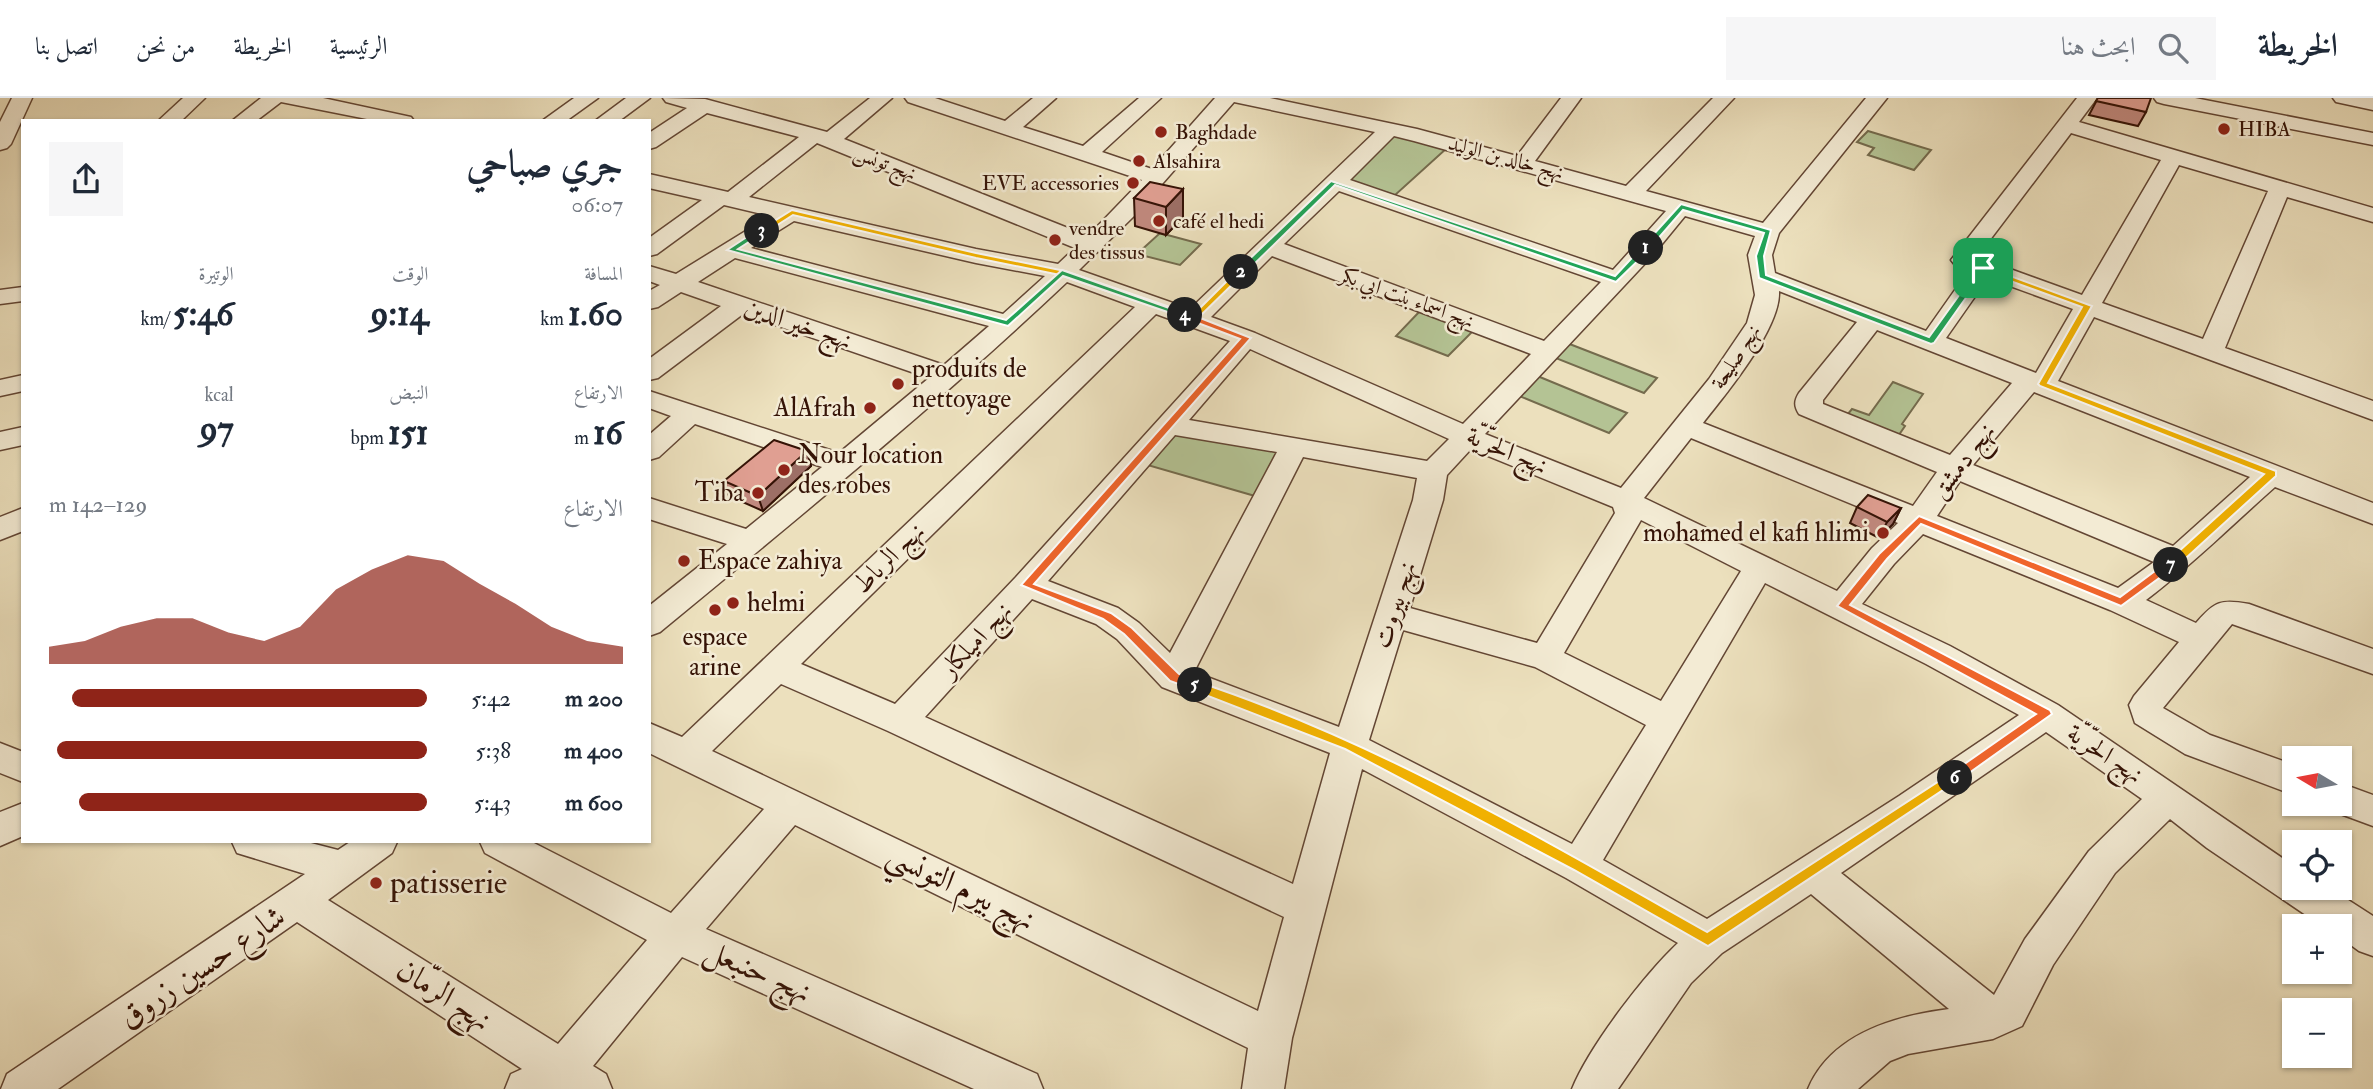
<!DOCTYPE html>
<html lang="ar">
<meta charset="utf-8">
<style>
:root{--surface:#fff;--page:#f6f6f7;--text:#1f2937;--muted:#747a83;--line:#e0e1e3;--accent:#8f2418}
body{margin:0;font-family:"IM FELL Double Pica",Amiri,serif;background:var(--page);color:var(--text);direction:rtl;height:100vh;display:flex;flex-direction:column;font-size:26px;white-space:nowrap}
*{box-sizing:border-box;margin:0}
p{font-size:23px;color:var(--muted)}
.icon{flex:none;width:38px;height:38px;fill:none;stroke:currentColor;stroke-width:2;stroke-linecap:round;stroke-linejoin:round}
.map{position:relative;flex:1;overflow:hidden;direction:ltr}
.side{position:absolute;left:21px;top:21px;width:630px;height:724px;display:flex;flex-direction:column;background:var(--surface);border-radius:0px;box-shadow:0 2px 5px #0004;direction:rtl}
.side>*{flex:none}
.needle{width:46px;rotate:280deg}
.tools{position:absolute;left:2282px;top:648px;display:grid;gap:14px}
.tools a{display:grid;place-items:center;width:70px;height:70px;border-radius:0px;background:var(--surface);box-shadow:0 2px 5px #0004;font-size:35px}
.pin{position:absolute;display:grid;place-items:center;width:60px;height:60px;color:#fff;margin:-30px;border-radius:14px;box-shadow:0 4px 10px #0006}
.km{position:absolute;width:35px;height:35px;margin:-18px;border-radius:50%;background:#222;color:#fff;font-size:19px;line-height:35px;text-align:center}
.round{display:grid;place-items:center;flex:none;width:74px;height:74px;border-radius:0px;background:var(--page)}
.overview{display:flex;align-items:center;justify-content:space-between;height:119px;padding:0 28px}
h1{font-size:38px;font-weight:700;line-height:52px}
.figures{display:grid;grid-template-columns:repeat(3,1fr);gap:10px;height:119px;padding:7px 28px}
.figures div{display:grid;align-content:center}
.figures b{font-size:35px;font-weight:700}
.figures small{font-size:19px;font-weight:400}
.figures p{font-size:19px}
.chart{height:196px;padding:14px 28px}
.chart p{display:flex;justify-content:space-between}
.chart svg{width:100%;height:126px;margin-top:7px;fill:var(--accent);opacity:.7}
ul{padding:0 28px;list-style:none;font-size:23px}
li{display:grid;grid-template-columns:112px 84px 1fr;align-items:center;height:52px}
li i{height:18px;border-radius:9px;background:var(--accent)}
header{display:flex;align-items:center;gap:42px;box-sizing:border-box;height:98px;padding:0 35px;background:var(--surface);border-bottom:2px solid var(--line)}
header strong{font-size:33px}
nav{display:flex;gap:38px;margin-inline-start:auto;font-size:24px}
.search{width:490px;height:63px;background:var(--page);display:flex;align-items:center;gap:18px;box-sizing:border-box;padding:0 24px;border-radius:0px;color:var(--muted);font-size:26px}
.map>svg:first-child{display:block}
.green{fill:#b4c394;stroke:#746b4d;stroke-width:2}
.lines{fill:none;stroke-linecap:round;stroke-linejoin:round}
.minor-casing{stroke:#634634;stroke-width:3}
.minor{fill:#f3ebd4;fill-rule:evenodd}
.wall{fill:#c1897e;stroke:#351306;stroke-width:2}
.shaded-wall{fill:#9d6f66;stroke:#351306;stroke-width:2}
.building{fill:#e09f92;stroke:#351306;stroke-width:2}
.split-1{fill:#22a559;stroke:#fff;stroke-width:2}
.split-2{fill:#22a559;stroke:#fff;stroke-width:2}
.split-3{fill:#f5b400;stroke:#fff;stroke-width:2}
.split-4{fill:#22a559;stroke:#fff;stroke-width:2}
.split-5{fill:#f0652b;stroke:#fff;stroke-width:2}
.split-6{fill:#f5b400;stroke:#fff;stroke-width:2}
.split-7{fill:#f0652b;stroke:#fff;stroke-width:2}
.split-8{fill:#f5b400;stroke:#fff;stroke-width:2}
.poi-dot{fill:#8f2418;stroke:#f3ebd4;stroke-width:2.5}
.labels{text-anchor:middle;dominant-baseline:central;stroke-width:5;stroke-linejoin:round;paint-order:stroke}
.far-poi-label{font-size:21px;fill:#351306;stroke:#f3ebd4;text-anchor:start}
.far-street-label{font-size:21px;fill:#351306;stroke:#f3ebd4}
.street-label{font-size:26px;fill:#351306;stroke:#f3ebd4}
.poi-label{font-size:26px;fill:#351306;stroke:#f3ebd4;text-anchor:start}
.near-poi-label{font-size:32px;fill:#351306;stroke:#f3ebd4;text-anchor:start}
.near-street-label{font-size:32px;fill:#351306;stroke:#f3ebd4}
</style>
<header>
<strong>الخريطة</strong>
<div class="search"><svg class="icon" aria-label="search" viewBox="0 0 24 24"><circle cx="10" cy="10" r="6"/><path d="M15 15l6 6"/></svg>ابحث هنا</div>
<nav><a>الرئيسية</a><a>الخريطة</a><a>من نحن</a><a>اتصل بنا</a></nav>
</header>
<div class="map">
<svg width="2373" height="991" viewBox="0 0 2373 991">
<rect width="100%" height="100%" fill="#ece0bd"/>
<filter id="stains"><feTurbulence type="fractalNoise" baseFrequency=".00286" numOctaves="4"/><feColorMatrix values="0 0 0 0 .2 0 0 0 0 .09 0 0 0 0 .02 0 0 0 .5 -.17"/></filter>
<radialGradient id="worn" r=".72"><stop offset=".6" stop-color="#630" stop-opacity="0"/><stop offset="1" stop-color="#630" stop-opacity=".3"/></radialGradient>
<g class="green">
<path d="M1868 33 1931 52 1914 72 1868 57 1874 50 1857 44Z"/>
<path d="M1395 35 1447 50 1394 98 1343 83Z"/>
<path d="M1160 135 1201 146 1180 167 1137 156Z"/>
<path d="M1421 212 1474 232 1448 258 1396 238Z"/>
<path d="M1567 245 1657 280 1644 295 1553 259Z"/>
<path d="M1535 277 1627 315 1609 335 1517 297Z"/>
<path d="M1893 284 1923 296 1902 326 1905 328 1894 344 1842 323 1852 311 1869 317Z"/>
<path d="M1170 333 1279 350 1255 398 1144 366Z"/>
</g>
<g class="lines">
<g class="minor-casing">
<g id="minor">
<path d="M12 0H32L11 46 7 50 0 52V24Z"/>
<path d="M183 0H205L181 23H158Z"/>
<path d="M261 0H323L411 19 414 23H377L281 4 256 23H232Z"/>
<path d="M574 0H598L566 23H542Z"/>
<path d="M626 0H650L619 23H595Z"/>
<path d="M663 0 705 1 827 34 870 0H892L844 41 1088 138 1142 82 908 4 905 0H935L1005 23 1033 0H1056L1023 29 1083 48 1139 0H1161L1102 54 1152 71 1215 0H1270L1417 31 1517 58 1561 0H1581L1535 63 1626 88 1713 0H1734L1646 93 1763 125 1866 0H1887L1779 135 1772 157 1775 175 1926 233 1969 172 1955 167 1951 162 2077 0H2097L2079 24 2373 110V124L2287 99 2225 250 2373 303V322L2094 219 2058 283 2373 405V426L2275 389C2232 427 2192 467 2146 502L2196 525C2215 503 2221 501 2249 506L2373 551V576L2232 526 2163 610 2210 637 2294 667V697L2185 656 2135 625 2129 607 2134 598 2179 544 2110 512 1923 436 1894 466 1862 506 1950 548 2058 607 2294 768V789H2328L2373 818V858L2359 853 2340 839V828H2322L2207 750 2170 721 2115 775 2053 867 2022 928 1993 941 1908 956 1890 963 1858 991H1808C1831 936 1894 918 1949 911L1811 796 1722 855 1691 885 1618 991H1572C1589 949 1644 877 1678 845L1566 780 1362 671 1292 940 1284 991H1242L1248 950 795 727 706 831 1037 976 1043 991H974L682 859 593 968 606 976 612 991H505L511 976 522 971 297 824 58 991H1L7 976 305 776 237 755 232 744H307L338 752 350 744H397L392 755 328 802 558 946 647 842 485 755 480 744H532L671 815 764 711 649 655V625L682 639 1135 209 1067 184C937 307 798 420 660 534L649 538V508L727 446 649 421V400L746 431 822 369 695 326 659 359 649 362V337L671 318 649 310V293L839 355 929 280 743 216 658 280 649 282V261L721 208 681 194 658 209 649 211V193L660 187 649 183V168L676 176 770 118 724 107 657 156 649 158V140L702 102 649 90V76L728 94 799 39 707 15 656 49 649 51V35L687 10 666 4ZM1234 4 1375 34 1190 211 1079 172 1134 118ZM2071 35 2161 62 2082 197 1977 159ZM1394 38 1414 43 1666 113 1613 172 1350 82ZM817 45 822 47 1075 150 1058 166 976 151 749 99ZM2179 67 2268 93 2203 241 2102 205ZM1339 93 1601 184 1544 243 1284 146ZM1685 118 1755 138 1748 157 1755 197 1747 225 1709 281 1621 390 1485 336 1653 157ZM794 123 976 165 1045 178 1003 216 751 150ZM1272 158 1531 256 1463 326 1255 235 1211 219ZM735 160 989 228 944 267 698 184ZM1988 180 2073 211 2036 275 1946 240ZM1779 193 1857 224 1799 295C1794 303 1794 308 1799 316L1937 374 1913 408 1703 325C1726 296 1781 230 1779 193ZM1156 216 1230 243 1016 479 895 606 801 566ZM1877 232 2012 285 1950 357 1823 306V302ZM1250 251 1449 341 1427 363 1189 322ZM2034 294 2250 379 2173 448 1973 367ZM1175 337 1277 354 1170 555 1139 525 1118 510 1048 483ZM1691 340 1898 425 1872 450 1837 493 1644 400ZM1471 351 1613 409 1615 415 1537 545 1410 510 1443 402 1447 377ZM1303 359 1417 380 1413 402 1339 629 1194 574ZM1960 383 2154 464 2118 490 1937 418ZM1641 422 1741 473 1661 603 1564 555ZM1765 485 1926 566 2019 617 1899 698 1707 821 1603 762ZM1032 501 1096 526 1117 541 1162 589 1330 655 1293 786 925 619ZM1403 532 1535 569 1646 627 1572 746 1369 642ZM781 586 888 633 1284 819 1258 913 712 653ZM2046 634 2142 701 2089 753 2025 841 1994 897 1841 775Z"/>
<path d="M2154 0H2195L2373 35V47L2164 6 2157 4Z"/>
<path d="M2333 0H2373V12L2336 4Z"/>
<path d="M23 189V203L0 206V192Z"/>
<path d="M23 277V293L0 298V282Z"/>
<path d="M23 329V347L0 352V334Z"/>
<path d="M23 410V433L0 442V419Z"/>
<path d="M0 645 23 654V684L0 675Z"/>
<path d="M2340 685 2373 697V728L2327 711 2325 705H2340Z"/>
<path d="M23 705V738L0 748V714Z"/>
</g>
</g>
<use href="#minor" class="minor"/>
</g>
<g class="wall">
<path d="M2098 0 2146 14 2138 28 2089 17Z"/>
<path d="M1183 91V119L1166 137 1135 128 1134 100Z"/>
<path d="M807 353 811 368 763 413 729 398 724 383Z"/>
<path d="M1857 409 1901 410 1893 426 1879 440 1850 425Z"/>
</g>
<g class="shaded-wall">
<path d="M1183 91V119L1166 137V109Z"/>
<path d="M807 353 811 368 763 413 758 398Z"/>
<path d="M1901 410 1893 426 1879 440 1887 424Z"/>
</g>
<g class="building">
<path d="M2098 0H2151L2146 14 2096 3Z"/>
<path d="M1150 84 1183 91 1166 109 1134 100Z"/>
<path d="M774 342 807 353 758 398 724 383Z"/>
<path d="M1868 397 1901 410 1887 424 1857 409Z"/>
</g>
<path class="split-1" d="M1681 106 1771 132 1764 158 1766 177 1929 239 1980 168 1987 170 1934 245 1931 246 1759 180 1756 158 1764 135 1683 112 1649 151H1643V148Z"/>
<path class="split-2" d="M1331 83 1615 178 1643 148 1651 150 1616 184 1335 87 1244 176H1238V172Z"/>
<path class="split-3" d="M792 112 976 155 1065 173 1193 217 1238 172 1245 174 1195 223 1060 177 976 160 793 117 765 135 758 133Z"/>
<path class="split-4" d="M759 131 766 133 738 151 1006 222 1062 172 1189 217 1182 219 1063 178 1008 228 727 152Z"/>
<path class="split-5" d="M1185 214 1251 240 1034 486 1111 515 1132 530 1179 576 1199 584 1201 587 1195 592 1170 583 1124 536 1103 521 1021 487 1240 241 1182 219 1180 217Z"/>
<path class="split-6" d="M1195 583C1375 642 1542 741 1707 834L1950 676 1955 674 1961 680 1708 848 1574 772 1345 651 1190 591 1189 587Z"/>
<path class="split-7" d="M1919 418 2120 499 2167 464 2171 463 2177 467 2121 508 1921 426 1887 461 1850 507 2050 612 2052 616 1955 685 1948 680 1950 676 2036 616 1837 508 1879 456Z"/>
<path class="split-8" d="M1983 168 2092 208 2048 285 2276 373V378L2175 470H2167V464L2264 376 2040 288 2038 286 2082 209 1980 172Z"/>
<g class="poi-dot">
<circle cx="2224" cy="31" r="7"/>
<circle cx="1161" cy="34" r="7"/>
<circle cx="1139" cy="63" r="7"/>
<circle cx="1133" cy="85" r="7"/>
<circle cx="1159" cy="123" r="7"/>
<circle cx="1055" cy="142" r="7"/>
<circle cx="898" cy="286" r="7"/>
<circle cx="870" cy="310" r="7"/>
<circle cx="784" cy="372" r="7"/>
<circle cx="758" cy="395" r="7"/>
<circle cx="1883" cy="435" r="7"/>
<circle cx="684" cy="463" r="7"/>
<circle cx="733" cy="505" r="7"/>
<circle cx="715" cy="512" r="7"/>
<circle cx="376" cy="785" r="7"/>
</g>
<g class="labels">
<g class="far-poi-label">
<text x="2238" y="31">HIBA</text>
<text x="1175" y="34">Baghdade</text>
<text x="1153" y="63">Alsahira</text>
<text x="1119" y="85" text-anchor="end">EVE accessories</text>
<text x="1173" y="123">café el hedi</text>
<text x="1069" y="130">vendre<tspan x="1069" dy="24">des tissus</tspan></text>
</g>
<g class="far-street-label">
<text transform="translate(1506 60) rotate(15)">نهج خالد بن الوليد</text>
<text transform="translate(885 65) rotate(21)">نهج تونس</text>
<text transform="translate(1407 200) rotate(20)">نهج اسماء بنت ابي بكر</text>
<text transform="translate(1736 259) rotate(-57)">نهج صليحة</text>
</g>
<g class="street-label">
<text transform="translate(798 226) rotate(19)">نهج خير الدين</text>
<text transform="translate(1507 353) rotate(23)">نهج الحرّيّة</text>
<text transform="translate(1963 363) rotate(-52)">نهج دمشق</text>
<text transform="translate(889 460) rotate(-44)">نهج الرباط</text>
<text transform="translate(1395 507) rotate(-72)">نهج بيروت</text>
<text transform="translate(976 542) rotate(-47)">نهج اميلكار</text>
<text transform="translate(2105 656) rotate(34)">نهج الحرّيّة</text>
</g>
<g class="poi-label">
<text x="912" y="271">produits de<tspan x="912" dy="30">nettoyage</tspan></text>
<text x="856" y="310" text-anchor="end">AlAfrah</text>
<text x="798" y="357">Nour location<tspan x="798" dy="30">des robes</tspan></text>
<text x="744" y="395" text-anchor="end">Tiba</text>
<text x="1869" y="435" text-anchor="end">mohamed el kafi hlimi</text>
<text x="698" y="463">Espace zahiya</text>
<text x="747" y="505">helmi</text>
<text x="715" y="539" text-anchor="middle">espace<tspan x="715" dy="30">arine</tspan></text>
</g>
<g class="near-poi-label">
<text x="390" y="785">patisserie</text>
</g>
<g class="near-street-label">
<text transform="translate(961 789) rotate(26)">نهج بيرم التونسي</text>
<text transform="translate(202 869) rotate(-34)">شارع حسين زروق</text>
<text transform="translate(758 873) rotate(24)">نهج حنبعل</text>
<text transform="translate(444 897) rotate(33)">نهج الرمّان</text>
</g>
</g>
<rect width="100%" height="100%" filter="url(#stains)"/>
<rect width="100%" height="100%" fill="url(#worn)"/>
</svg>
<div class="tools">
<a><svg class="needle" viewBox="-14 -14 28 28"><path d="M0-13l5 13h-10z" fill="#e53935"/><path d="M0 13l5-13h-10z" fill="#747a83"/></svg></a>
<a><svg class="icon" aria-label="locate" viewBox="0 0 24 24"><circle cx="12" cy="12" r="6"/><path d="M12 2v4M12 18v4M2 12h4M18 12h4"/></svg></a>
<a>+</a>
<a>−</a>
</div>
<div class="pin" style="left:1983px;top:170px;background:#1e9e55"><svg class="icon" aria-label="arrive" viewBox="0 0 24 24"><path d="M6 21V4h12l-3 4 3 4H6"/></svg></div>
<b class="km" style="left:1646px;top:150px">1</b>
<b class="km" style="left:1241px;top:174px">2</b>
<b class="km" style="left:762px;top:133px">3</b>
<b class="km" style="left:1185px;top:217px">4</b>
<b class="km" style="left:1195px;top:587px">5</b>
<b class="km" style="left:1955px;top:680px">6</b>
<b class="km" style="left:2171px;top:467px">7</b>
<section class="side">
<div class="overview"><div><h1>جري صباحي</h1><p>06:07</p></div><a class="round"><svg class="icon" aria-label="share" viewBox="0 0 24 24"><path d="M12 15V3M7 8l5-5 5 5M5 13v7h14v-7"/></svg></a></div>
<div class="figures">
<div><p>المسافة</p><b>1.60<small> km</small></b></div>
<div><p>الوقت</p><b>9:14</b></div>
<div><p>الوتيرة</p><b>5:46<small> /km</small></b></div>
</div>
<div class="figures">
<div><p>الارتفاع</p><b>16<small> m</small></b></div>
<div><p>النبض</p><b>151<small> bpm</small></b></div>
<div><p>kcal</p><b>97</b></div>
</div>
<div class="chart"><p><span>الارتفاع</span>129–142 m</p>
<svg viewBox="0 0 160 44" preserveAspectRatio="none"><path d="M0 44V38L10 36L20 31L30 28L40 28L50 33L60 36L70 31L80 18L90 11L100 6L110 8L120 16L130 23L140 31L150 36L160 38V44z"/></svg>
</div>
<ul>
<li><b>200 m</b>5:42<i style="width:94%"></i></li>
<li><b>400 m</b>5:38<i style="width:98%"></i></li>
<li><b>600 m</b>5:43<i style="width:92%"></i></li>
</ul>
</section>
</div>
